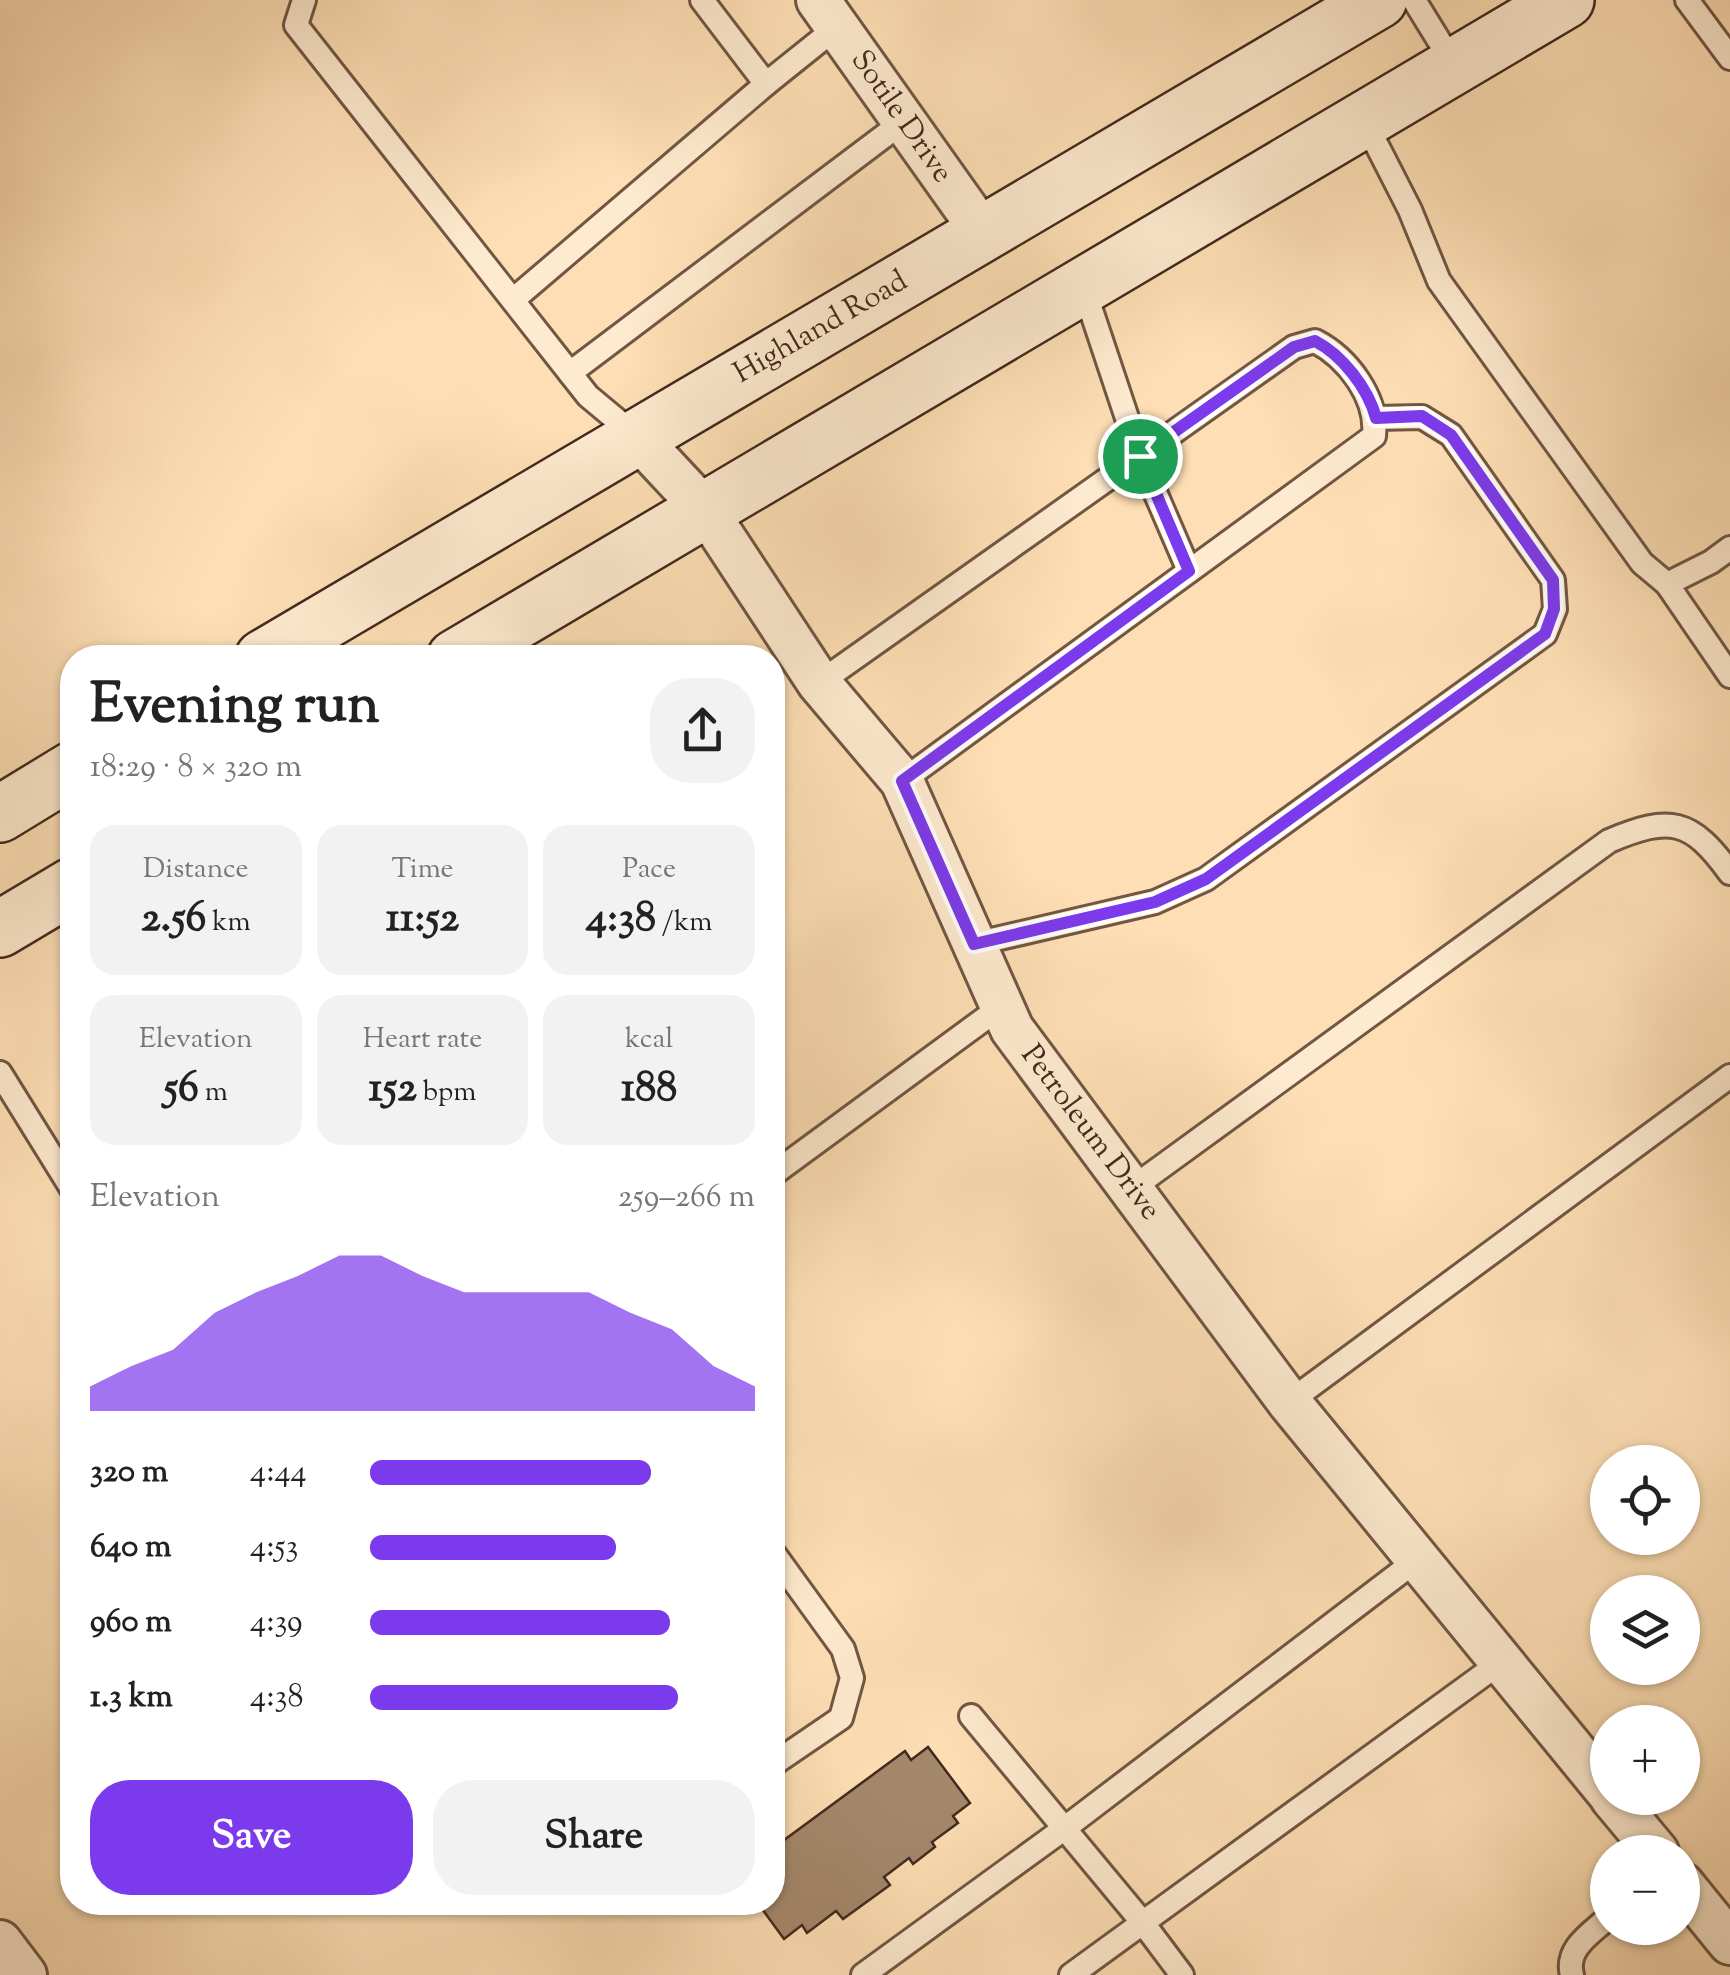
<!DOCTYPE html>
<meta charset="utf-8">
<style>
:root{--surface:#fff;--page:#f2f2f2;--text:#222;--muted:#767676;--accent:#7c3aed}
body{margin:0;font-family:"Sorts Mill Goudy",serif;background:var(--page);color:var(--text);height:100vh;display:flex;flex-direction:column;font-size:38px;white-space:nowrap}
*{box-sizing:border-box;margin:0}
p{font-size:32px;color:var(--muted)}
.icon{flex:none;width:55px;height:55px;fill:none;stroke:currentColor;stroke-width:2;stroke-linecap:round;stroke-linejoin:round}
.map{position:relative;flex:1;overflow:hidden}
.drawer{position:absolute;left:60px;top:645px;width:725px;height:1270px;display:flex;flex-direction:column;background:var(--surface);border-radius:40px;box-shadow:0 2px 8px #0004}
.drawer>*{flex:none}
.tools{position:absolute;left:1590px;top:1445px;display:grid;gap:20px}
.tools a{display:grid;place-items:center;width:110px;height:110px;border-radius:50%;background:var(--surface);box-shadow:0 2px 8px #0004;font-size:50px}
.pin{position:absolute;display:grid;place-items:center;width:85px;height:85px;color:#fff;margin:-42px;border:5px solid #fff;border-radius:50%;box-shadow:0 2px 10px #0007}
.round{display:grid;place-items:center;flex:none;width:105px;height:105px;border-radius:40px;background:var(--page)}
.overview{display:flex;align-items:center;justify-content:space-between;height:170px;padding:0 30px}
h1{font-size:55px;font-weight:800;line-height:75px}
.stats{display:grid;grid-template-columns:repeat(3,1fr);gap:15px;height:170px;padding:10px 30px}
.stats div{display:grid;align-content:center;border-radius:25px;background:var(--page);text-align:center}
.stats b{font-size:42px;font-weight:800}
.stats small{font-size:28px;font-weight:400}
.stats p{font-size:28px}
.chart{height:280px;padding:20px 30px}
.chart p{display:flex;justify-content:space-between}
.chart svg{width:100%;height:180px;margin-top:10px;fill:var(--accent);opacity:.7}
.cta{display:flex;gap:20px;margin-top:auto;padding:20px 30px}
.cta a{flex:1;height:115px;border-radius:40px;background:var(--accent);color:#fff;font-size:40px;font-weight:800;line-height:115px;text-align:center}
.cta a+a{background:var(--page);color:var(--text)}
ul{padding:0 30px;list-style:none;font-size:32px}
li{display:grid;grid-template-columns:160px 120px 1fr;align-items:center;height:75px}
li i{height:25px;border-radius:12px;background:var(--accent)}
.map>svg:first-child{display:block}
.building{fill:#a4886c;stroke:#42291d;stroke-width:2.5}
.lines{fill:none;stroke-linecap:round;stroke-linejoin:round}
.service-casing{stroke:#715643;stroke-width:28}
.minor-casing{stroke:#715643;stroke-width:48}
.secondary-casing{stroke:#42291d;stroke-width:60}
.service{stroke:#feeacf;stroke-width:22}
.minor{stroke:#feeacf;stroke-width:42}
.secondary{stroke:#feeacf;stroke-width:55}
.route-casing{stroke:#fff;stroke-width:20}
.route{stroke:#7c3aed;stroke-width:12}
.labels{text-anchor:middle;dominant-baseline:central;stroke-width:8;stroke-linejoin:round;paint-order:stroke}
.street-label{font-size:30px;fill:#42291d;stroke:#feeacf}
</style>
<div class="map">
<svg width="1730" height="1975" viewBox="0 0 1730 1975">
<rect width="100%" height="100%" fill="#fedfb5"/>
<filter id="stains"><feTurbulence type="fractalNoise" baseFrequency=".002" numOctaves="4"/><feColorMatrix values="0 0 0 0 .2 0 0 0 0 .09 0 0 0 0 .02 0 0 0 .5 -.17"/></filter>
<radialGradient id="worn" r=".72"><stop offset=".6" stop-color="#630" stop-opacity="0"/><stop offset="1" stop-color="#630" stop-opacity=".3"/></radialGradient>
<path class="building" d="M928 1747 970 1803 953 1816 958 1823 932 1842 935 1847 913 1864 909 1858 884 1877 890 1885 843 1919 836 1911 807 1933 802 1925 784 1939 757 1902H772V1849L905 1751 911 1760Z"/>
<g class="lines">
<g class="service-casing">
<g id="service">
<path d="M304 0 296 25 588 396 636 436"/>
<path d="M702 0 766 84 837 27"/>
<path d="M1414 0 1454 65"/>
<path d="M1687 0 1730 58"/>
<path d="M1364 120 1410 210 1439 281 1642 563 1667 584 1711 562 1730 548"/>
<path d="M1083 286 1140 457 1189 571"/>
<path d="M513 300 766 84"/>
<path d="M570 373 904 121"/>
<path d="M1667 584 1730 676"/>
<path d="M819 683 1294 347 1315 341C1348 358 1378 398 1374 436L902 781"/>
<path d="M974 944 1155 902 1206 879 1545 634 1555 609 1553 580 1451 435 1422 417 1376 418"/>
<path d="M0 1073 72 1189"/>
<path d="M772 1175 1002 1006"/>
<path d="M1131 1189 1609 841C1670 815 1691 819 1730 873"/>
<path d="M1289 1402 1730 1076"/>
<path d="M772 1551 843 1649 852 1678 841 1718 772 1765"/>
<path d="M971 1716 1143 1923 1182 1975"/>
<path d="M863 1975 1065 1828 1418 1559"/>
<path d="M1071 1975 1501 1662"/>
<path d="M1572 1975C1565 1949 1590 1934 1608 1918"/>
</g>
</g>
<g class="minor-casing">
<g id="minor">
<path d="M818 0 984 234"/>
<path d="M636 436 706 511 819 683 902 781 1012 1029 1289 1402 1608 1792"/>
<path d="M1612 1798 1657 1852"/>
<path d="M1682 1884 1730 1943"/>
<path d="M0 1942 25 1975"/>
</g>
</g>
<g class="secondary-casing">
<g id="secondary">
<path d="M263 658 1379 0"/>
<path d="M455 658 1566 0"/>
<path d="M0 814 72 770"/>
<path d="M0 929 72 886"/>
</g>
</g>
<use href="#service" class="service"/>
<use href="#minor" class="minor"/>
<use href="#secondary" class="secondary"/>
</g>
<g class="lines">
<g class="route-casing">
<path id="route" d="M1315 341C1342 355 1368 388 1376 418L1422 416 1451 435 1553 580 1554 609 1545 634 1206 879 1155 902 974 944 902 781 1189 571 1140 456 1294 347Z"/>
</g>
<use href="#route" class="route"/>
</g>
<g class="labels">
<g class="street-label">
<text transform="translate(901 117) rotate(55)">Sotile Drive</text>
<text transform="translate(821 328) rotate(-30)">Highland Road</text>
<text transform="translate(1090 1133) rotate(53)">Petroleum Drive</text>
</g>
</g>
<rect width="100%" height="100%" filter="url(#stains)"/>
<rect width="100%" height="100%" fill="url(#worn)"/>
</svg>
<div class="tools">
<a><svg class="icon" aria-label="locate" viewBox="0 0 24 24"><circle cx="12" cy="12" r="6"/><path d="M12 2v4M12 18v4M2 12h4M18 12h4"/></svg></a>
<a><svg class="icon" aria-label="layers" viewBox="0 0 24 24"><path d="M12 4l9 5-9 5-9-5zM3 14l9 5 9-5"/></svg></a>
<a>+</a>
<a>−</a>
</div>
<div class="pin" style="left:1140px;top:456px;background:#1e9e55"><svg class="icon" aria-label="arrive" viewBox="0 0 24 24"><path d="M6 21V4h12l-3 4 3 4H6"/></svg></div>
<section class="drawer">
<div class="overview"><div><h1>Evening run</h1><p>18:29 · 8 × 320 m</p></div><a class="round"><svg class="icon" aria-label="share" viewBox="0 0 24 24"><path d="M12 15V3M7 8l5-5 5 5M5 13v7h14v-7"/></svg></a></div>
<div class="stats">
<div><p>Distance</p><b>2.56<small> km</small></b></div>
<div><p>Time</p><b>11:52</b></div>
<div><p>Pace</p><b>4:38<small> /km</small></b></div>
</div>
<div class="stats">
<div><p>Elevation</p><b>56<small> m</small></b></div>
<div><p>Heart rate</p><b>152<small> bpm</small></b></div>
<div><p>kcal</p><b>188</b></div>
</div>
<div class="chart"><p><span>Elevation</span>259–266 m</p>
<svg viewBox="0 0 160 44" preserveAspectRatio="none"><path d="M0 44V38L10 33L20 29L30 20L40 15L50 11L60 6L70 6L80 11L90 15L100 15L110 15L120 15L130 20L140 24L150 33L160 38V44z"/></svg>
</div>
<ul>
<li><b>320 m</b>4:44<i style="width:73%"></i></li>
<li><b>640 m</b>4:53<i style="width:64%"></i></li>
<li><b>960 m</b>4:39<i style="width:78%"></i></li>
<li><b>1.3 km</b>4:38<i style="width:80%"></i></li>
</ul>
<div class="cta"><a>Save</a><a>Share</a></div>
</section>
</div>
